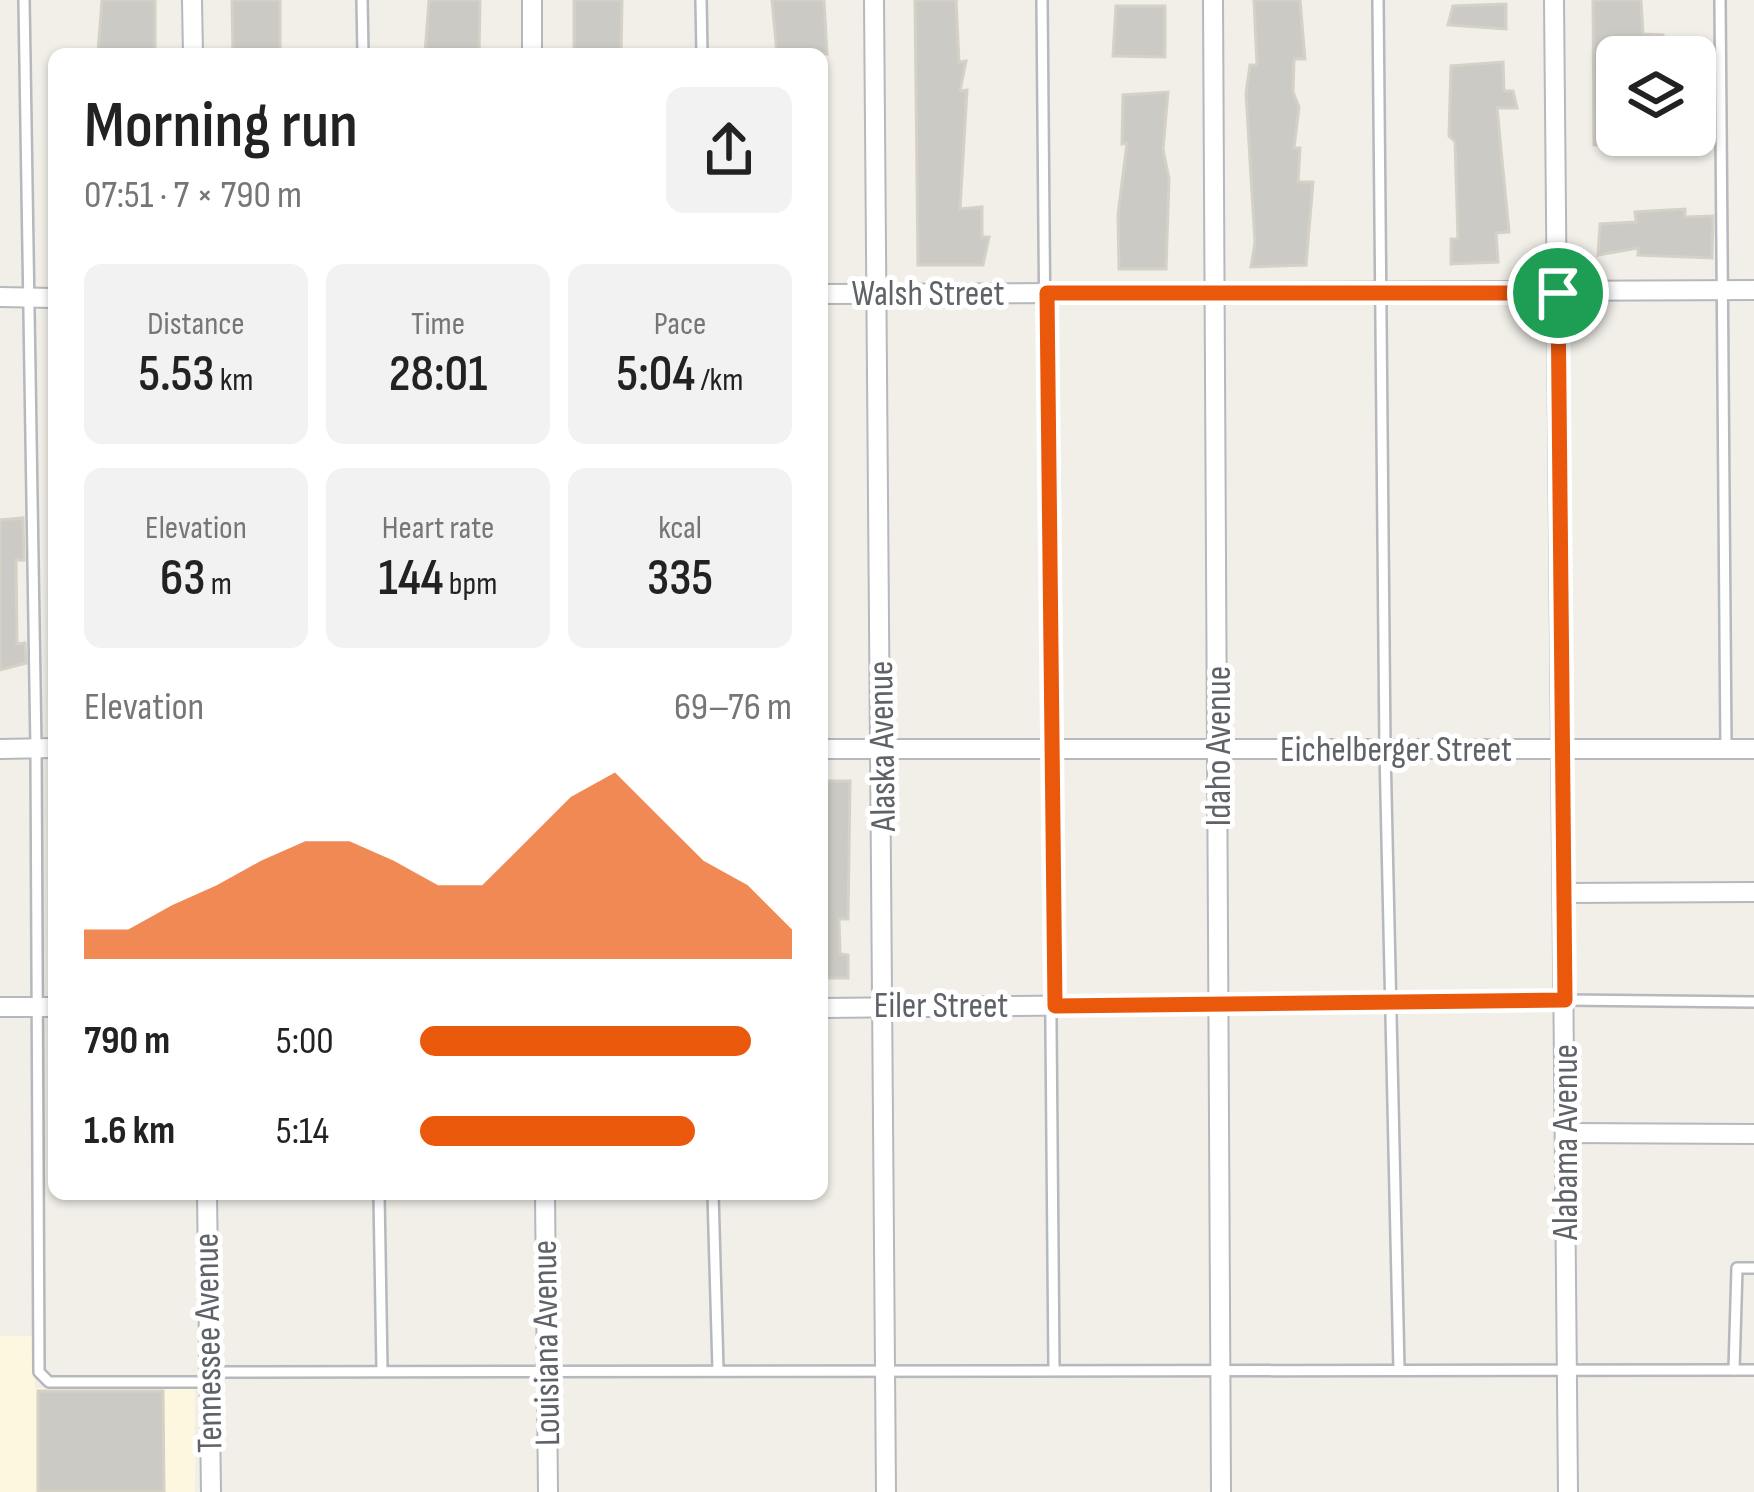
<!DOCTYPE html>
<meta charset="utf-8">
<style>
:root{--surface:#fff;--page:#f2f2f2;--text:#222;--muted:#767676;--accent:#ea580c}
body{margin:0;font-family:"Sofia Sans Condensed",sans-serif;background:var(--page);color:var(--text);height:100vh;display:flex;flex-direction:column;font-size:45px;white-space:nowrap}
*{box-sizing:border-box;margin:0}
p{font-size:39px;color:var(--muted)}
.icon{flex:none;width:66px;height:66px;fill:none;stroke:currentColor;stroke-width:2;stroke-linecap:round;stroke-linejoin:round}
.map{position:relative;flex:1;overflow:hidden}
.sheet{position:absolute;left:48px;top:48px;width:780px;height:1152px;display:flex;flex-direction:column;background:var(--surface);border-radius:18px;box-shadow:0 3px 9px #0004}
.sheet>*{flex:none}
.tools{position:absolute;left:1596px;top:36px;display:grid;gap:24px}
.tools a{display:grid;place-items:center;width:120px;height:120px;border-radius:18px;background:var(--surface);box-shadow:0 3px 9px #0004;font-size:60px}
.pin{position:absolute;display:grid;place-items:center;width:102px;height:102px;color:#fff;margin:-51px;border:6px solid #fff;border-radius:50%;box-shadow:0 3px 12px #0007}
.round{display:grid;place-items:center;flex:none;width:126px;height:126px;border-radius:18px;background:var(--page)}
.head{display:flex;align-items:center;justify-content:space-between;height:204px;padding:0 36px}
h1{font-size:66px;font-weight:600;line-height:90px}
.stats{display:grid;grid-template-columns:repeat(3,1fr);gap:18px;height:204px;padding:12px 36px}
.stats div{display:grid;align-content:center;border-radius:18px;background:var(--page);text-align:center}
.stats b{font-size:51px;font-weight:600}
.stats small{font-size:33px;font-weight:400}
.stats p{font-size:33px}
.chart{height:336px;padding:24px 36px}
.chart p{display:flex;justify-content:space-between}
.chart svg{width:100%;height:216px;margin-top:12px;fill:var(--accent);opacity:.7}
ul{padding:0 36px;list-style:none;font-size:39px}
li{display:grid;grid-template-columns:192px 144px 1fr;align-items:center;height:90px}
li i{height:30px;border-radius:15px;background:var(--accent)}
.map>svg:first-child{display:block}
.commercial{fill:#fef7e0}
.building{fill:#cccac5;stroke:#d6d1c6;stroke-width:3}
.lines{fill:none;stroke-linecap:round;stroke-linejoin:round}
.service-casing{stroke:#b5b8bc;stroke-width:14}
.minor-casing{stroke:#b5b8bc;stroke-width:22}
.service{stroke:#fff;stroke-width:9}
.minor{stroke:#fff;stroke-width:18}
.route-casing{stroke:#fff;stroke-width:24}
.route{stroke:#ea580c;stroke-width:15}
.labels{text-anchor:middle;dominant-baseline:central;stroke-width:10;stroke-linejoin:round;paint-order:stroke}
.street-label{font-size:36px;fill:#5f6368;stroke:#fff}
</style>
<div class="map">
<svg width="1754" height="1492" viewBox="0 0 1754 1492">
<rect width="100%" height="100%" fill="#f1efe8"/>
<path class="commercial" d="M0 1336H35V1388L195 1387V1492H0Z"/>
<g class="building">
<path d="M102 0H155V50L98 52Z"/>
<path d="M232 0H280V54H233Z"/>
<path d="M429 0H480L479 54H425Z"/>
<path d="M574 0H622L621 54H574Z"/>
<path d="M772 0H824L827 54H777Z"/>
<path d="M915 0H956L959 62 966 61 960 91 967 90 960 209 982 207V237H989L983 265H918Z"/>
<path d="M1254 0H1300L1305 59H1294L1293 92 1299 107 1294 148H1300L1298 182H1313L1306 265 1251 267 1255 243 1246 93 1250 65H1257Z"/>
<path d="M1593 0H1641L1643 34 1663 35V56L1617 57V144L1594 145Z"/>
<path d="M1506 4V29L1448 25 1453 6Z"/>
<path d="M1116 6H1165V57L1113 56Z"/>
<path d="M1503 62 1504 91H1513L1517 108H1497L1509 232 1496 233 1498 262 1451 264V239H1458L1455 141 1449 136 1451 66Z"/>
<path d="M1168 92 1163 149 1169 179 1166 269H1119L1118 214 1127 143 1122 144 1123 95Z"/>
<path d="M1685 209V217L1713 216 1712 258 1638 255V248L1598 255 1600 224 1636 222 1635 212Z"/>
<path d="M23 518 24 560H16L17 644 25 643 26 663 0 670V520Z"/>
<path d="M822 781H850L848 919H839L840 954 848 955V978H822Z"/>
<path d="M38 1391H163L164 1492H38Z"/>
</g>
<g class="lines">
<g class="service-casing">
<g id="service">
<path d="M24 0 36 748 39 1372 49 1382H211"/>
<path d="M362 0 363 54"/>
<path d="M701 0 702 54"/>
<path d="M1042 0 1054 1369"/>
<path d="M1378 0 1385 750 1399 1369"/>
<path d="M1720 0 1726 749"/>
<path d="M1565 1000 1754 1002"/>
<path d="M379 1194 382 1369"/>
<path d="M713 1194 718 1370"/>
<path d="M1734 1370 1737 1268H1754"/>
<path d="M210 1372 1754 1370"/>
</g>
</g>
<g class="minor-casing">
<g id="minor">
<path d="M192 0 193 54"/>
<path d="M532 0V54"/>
<path d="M874 0 886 1492"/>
<path d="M1213 0 1221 1492"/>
<path d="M1554 0 1568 1492"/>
<path d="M822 294 1754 290"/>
<path d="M0 297 54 298"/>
<path d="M0 749 54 748"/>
<path d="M822 749H1754"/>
<path d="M1564 893 1754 892"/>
<path d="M0 1007H54"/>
<path d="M822 1008 1565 1000"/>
<path d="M1566 1133 1754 1134"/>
<path d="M207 1194 211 1492"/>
<path d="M545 1194 548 1492"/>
</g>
</g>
<use href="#service" class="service"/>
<use href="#minor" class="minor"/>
</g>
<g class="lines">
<g class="route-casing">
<path id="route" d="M1047 293H1558L1565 1000 1055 1006Z"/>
</g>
<use href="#route" class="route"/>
</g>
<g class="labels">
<g class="street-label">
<text x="928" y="294">Walsh Street</text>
<text transform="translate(883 746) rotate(-91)">Alaska Avenue</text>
<text transform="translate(1219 746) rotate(-90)">Idaho Avenue</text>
<text x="1396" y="750">Eichelberger Street</text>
<text x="941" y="1006">Eiler Street</text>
<text transform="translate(1566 1142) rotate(-90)">Alabama Avenue</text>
<text transform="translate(209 1343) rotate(-91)">Tennessee Avenue</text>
<text transform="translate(547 1343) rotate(-91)">Louisiana Avenue</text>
</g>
</g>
</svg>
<div class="tools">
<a><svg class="icon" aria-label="layers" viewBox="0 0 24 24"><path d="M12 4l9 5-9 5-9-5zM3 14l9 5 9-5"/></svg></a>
</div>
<div class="pin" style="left:1558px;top:293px;background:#1e9e55"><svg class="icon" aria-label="arrive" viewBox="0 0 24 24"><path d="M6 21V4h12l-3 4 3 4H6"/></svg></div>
<section class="sheet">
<div class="head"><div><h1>Morning run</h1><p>07:51 · 7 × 790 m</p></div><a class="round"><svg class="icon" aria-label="share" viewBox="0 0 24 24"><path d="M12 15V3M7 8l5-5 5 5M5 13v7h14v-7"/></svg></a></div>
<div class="stats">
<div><p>Distance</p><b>5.53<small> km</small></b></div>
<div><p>Time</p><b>28:01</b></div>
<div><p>Pace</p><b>5:04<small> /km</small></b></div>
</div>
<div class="stats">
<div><p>Elevation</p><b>63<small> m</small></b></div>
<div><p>Heart rate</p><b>144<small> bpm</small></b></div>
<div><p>kcal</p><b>335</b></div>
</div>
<div class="chart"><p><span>Elevation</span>69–76 m</p>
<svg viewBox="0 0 160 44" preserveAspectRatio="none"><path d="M0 44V38L10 38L20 33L30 29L40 24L50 20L60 20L70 24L80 29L90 29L100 20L110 11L120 6L130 15L140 24L150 29L160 38V44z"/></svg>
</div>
<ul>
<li><b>790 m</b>5:00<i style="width:89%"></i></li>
<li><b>1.6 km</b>5:14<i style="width:74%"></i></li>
</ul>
</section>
</div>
